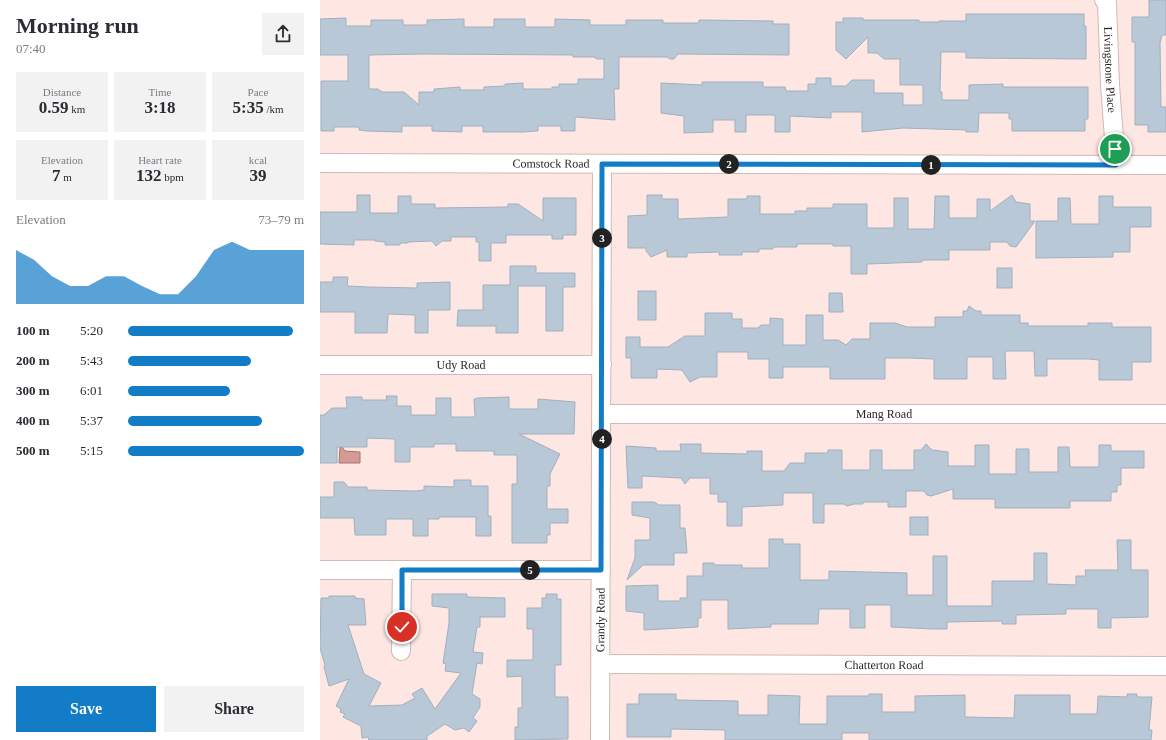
<!DOCTYPE html>
<meta charset="utf-8">
<style>
:root{--surface:#fff;--page:#f2f2f3;--text:#2b2b33;--muted:#7c7c81;--accent:#137cc7}
body{margin:0;font-family:"Times New Roman",serif;background:var(--page);color:var(--text);height:100vh;display:flex;flex-direction:column;font-size:15px;white-space:nowrap}
*{box-sizing:border-box;margin:0}
p{font-size:13px;color:var(--muted)}
.icon{flex:none;width:22px;height:22px;fill:none;stroke:currentColor;stroke-width:2;stroke-linecap:round;stroke-linejoin:round}
.map{position:relative;flex:1;overflow:hidden}
.side{display:flex;flex-direction:column;background:var(--surface);width:320px}
.side>*{flex:none}
.pin{position:absolute;display:grid;place-items:center;width:34px;height:34px;color:#fff;margin:-17px;border:2px solid #fff;border-radius:50%;box-shadow:0 1px 4px #0007}
.km{position:absolute;width:20px;height:20px;margin:-10px;border-radius:50%;background:#222;color:#fff;font-size:11px;line-height:20px;text-align:center}
.round{display:grid;place-items:center;flex:none;width:42px;height:42px;border-radius:0px;background:var(--page)}
.headline{display:flex;align-items:center;justify-content:space-between;height:68px;padding:0 16px}
h1{font-size:22px;font-weight:700;line-height:30px}
.stats{display:grid;grid-template-columns:repeat(3,1fr);gap:6px;height:68px;padding:4px 16px}
.stats div{display:grid;align-content:center;border-radius:0px;background:var(--page);text-align:center}
.stats b{font-size:17px;font-weight:700}
.stats small{font-size:11px;font-weight:400}
.stats p{font-size:11px}
.chart{height:112px;padding:8px 16px}
.chart p{display:flex;justify-content:space-between}
.chart svg{width:100%;height:72px;margin-top:4px;fill:var(--accent);opacity:.7}
.primary-button{display:flex;gap:8px;margin-top:auto;padding:8px 16px}
.primary-button a{flex:1;height:46px;border-radius:0px;background:var(--accent);color:#fff;font-size:16px;font-weight:700;line-height:46px;text-align:center}
.primary-button a+a{background:var(--page);color:var(--text)}
ul{padding:0 16px;list-style:none;font-size:13px}
li{display:grid;grid-template-columns:64px 48px 1fr;align-items:center;height:30px}
li i{height:10px;border-radius:5px;background:var(--accent)}
main{display:flex;flex:1;min-height:0}
.map>svg:first-child{display:block}
.water{fill:#d49a93;stroke:#a27772}
.building{fill:#b8c8d6;stroke:#a1b0bf;fill-rule:evenodd}
.lines{fill:none;stroke-linecap:round;stroke-linejoin:round}
.minor-casing{stroke:#d0b9b6;stroke-width:20}
.minor{stroke:#fff;stroke-width:18}
.route-casing{stroke:#fff;stroke-width:8}
.route{stroke:#137cc7;stroke-width:5}
.labels{text-anchor:middle;dominant-baseline:central;stroke-width:3.5;stroke-linejoin:round;paint-order:stroke}
.street-label{font-size:12px;fill:#2f2625;stroke:#fee6e3}
</style>
<main>
<section class="side">
<div class="headline"><div><h1>Morning run</h1><p>07:40</p></div><a class="round"><svg class="icon" aria-label="share" viewBox="0 0 24 24"><path d="M12 15V3M7 8l5-5 5 5M5 13v7h14v-7"/></svg></a></div>
<div class="stats">
<div><p>Distance</p><b>0.59<small> km</small></b></div>
<div><p>Time</p><b>3:18</b></div>
<div><p>Pace</p><b>5:35<small> /km</small></b></div>
</div>
<div class="stats">
<div><p>Elevation</p><b>7<small> m</small></b></div>
<div><p>Heart rate</p><b>132<small> bpm</small></b></div>
<div><p>kcal</p><b>39</b></div>
</div>
<div class="chart"><p><span>Elevation</span>73–79 m</p>
<svg viewBox="0 0 160 44" preserveAspectRatio="none"><path d="M0 44V11L10 17L20 27L30 33L40 33L50 27L60 27L70 33L80 38L90 38L100 27L110 11L120 6L130 11L140 11L150 11L160 11V44z"/></svg>
</div>
<ul>
<li><b>100 m</b>5:20<i style="width:94%"></i></li>
<li><b>200 m</b>5:43<i style="width:70%"></i></li>
<li><b>300 m</b>6:01<i style="width:58%"></i></li>
<li><b>400 m</b>5:37<i style="width:76%"></i></li>
<li><b>500 m</b>5:15<i style="width:100%"></i></li>
</ul>
<div class="primary-button"><a>Save</a><a>Share</a></div>
</section>
<div class="map">
<svg width="846" height="740" viewBox="0 0 846 740">
<rect width="100%" height="100%" fill="#fee6e3"/>
<path class="water" d="M20 447H22L25 451 40 452V463H19Z"/>
<g class="building">
<path d="M829 0H846V35H842L840 43 841 107H846V132H828V125H815V42H812V17H829Z"/>
<path d="M646 14H764V26H766V59L646 58V52H621L620 92H622V100H649V85L683 84V87H768V119H765V131H692V119H689V113H659L658 132H646V130L583 128 542 132V112H511V118L470 116V132H455V115H426V132H415V120H393V132L364 133V116L341 113V83L382 85V82H443V87H465L466 91H488V84H496V78H511V86H526L532 80H554V93H583V105H603V85H580V59H564L557 53H548V37L526 59 516 50V22H523V18H543V20H599V22H619V21H646Z"/>
<path d="M26 18V26H51V20H83V25H107V20L144 19V27H174V19H205V27H235V19L270 20V25H306V20H343V23H379V20L453 21V24H469V55L358 54 354 59H350L347 57H299V89H294L295 120 255 117V131H241V126H218V131L202 132H163V126H142V132L112 131V126H82V132L47 131 39 130V127H14V131H1V81H28V55H0V19ZM103 54 253 55V57H274L277 59H284V79H258V84H239V87H232V89H203V83L185 84V86L164 87V90H140V87L114 89V92H99V105L84 92H62L58 89H49V55Z"/>
<path d="M37 195H50V213H78V196H91V204H115V208L188 207V204H198L223 221V198H256V235H243V239H232V235H186V243H171V261H159V242H156V237H131V241H122L116 246 112 241 88 242V243H80V245H65V242L55 241V240H34V245L0 244V212H37Z"/>
<path d="M327 195H342V199H358V219L408 217V199H427V196H440V214H475V211H487V208H513V204H547V228H574V198H588V229H614L615 196H629V218H657V199H670V211L692 195 696 202 710 204V221H715L696 247 690 246 687 242H670V250H629V260H602V262L547 264V274H531V246H513V244H477V247H453V249H439V252H422V255H399V252L367 253V257H347V250L331 257 326 251V248H308V216L327 215Z"/>
<path d="M779 196H793V207H831V227H810V252H793V257L716 258V221H738V198H750L751 224H779Z"/>
<path d="M190 266H216V273H255V287H243V331H226V286H198V333H176V326H137L138 310H163V285H190Z"/>
<rect x="677" y="268" width="15" height="20"/>
<path d="M13 277H28L27 286 48 287 97 288V283L130 282V310H108V333H95V315L69 314 68 315 67 333H35V312H0V282H13Z"/>
<rect x="318" y="291" width="18" height="29"/>
<path d="M509 293H522L523 312H509Z"/>
<path d="M649 306 656 311H661V315H700V323H708V326H768V323H792V327H831V362H812V380H779V360L768 359H727V376H715L714 351H685L686 379H673V357H647V379H614V359L590 358H565V379H510V367H463V378H449V359H428V352H397V377H380L370 382 362 370 337 369V378H311V358H306V337H320V347H348L365 336H385V313H412V319H422V328H438L441 325H450V318L463 319V345H486V315H503V340H518L526 345 532 339H550V323H575L587 327H615V317H643V311H647Z"/>
<path d="M66 396H77V406H91V415H116V398H131V417H155L154 399 158 398 189 397V409H218V399L255 402 254 434H199L240 454 230 474V486H227V509H248V523H230V535H227V543H192V484H197V455H174V451H136V444H114V447H90V462H75V439L47 438V447H17V463H0V415H4L12 408H27L26 397H42V400H67Z"/>
<path d="M360 444H381V453L427 454V451H442V471H464L470 463H485V453H508V450H522V470H550V450H562V470H594V450H601L606 444 612 450 628 452V466H655V445H669V474H696V449H709V472H738V447H749L750 467H779V445H791V451H824V468H801V485H797V492H791V501H750V508H675V499H633V489L611 496 607 495 604 491H586V507H568V502H543V504H534L527 506 524 504H504V523H493V493H463V505L422 507V526H407V502H398V494H390V478H370L365 484 361 478 322 476V488H308L306 446 336 448V451H361Z"/>
<path d="M134 480H151V486H168V516H171V536H156V517H119V519H108V536H93V519H66V535H35L34 518H0V497H14V482H24L28 487H47V490L96 491 104 490V486L134 487Z"/>
<path d="M312 502H334L339 505H360V528H365L367 553H354V565H323L307 580 315 558V540H330V518L312 515Z"/>
<rect x="590" y="517" width="18" height="18"/>
<path d="M449 539H463V544H480V580H509V571L587 573V595H613V556H627V606H672V581H714V553H727V584L756 585V576H766L765 570H798L797 540H811V570H828V617L791 618V628H778V609H746V614L696 615V624H682V621L627 622V629H613L571 627V605H545V628H530V609H499L498 624H451V627L408 629V600H381V618H378V627L324 630V613L306 611V586L338 585V601H360V598H367V576H383V563H394V565H422V568H449Z"/>
<path d="M112 594H147V597L185 598V617H160V627H157L153 652 163 653 162 664 157 663 152 694 160 699V707L153 718 157 721 149 732 144 728 135 730 125 724 107 736V740H49L48 737 42 738 41 726 23 717 25 714 20 712 21 709 16 706 29 679 9 686 4 667 5 665 0 648 1 598H9V596H35V598L44 599 46 625H28L44 674 61 683 49 706 82 705 95 698 92 694 102 688 115 709 141 673 125 671 126 664 123 663 129 623V608L112 606Z"/>
<path d="M226 594H237V599H241V665H235V697H248V739L195 740V727H198V708H202V676L187 677V660H213V629H207V608H222V598H226Z"/>
<path d="M319 694H356V700L418 701V715H448V695L480 696 479 724H507V696H549V694H562V712H595V696L645 695V717L694 718 695 695H750V714H777L778 696 807 697V694H817V697H832L829 730H832L831 740H549V733H522V740H405V730L351 729V737H307V704H319Z"/>
</g>
<g class="lines">
<g class="minor-casing">
<g id="minor">
<path id="s1" d="M784 0 787 3 790 85 796 165"/>
<path id="s2" d="M0 163 846 165"/>
<path id="s3" d="M0 365H282"/>
<path id="s4" d="M282 414H846"/>
<path d="M0 570H281"/>
<path d="M81 651 82 570"/>
<path id="s5" d="M281 664 846 666"/>
<path id="s6" d="M280 740 282 164"/>
</g>
</g>
<use href="#minor" class="minor"/>
</g>
<g class="lines">
<g class="route-casing">
<path id="route" d="M82 627V570H281L282 164 796 165 795 149"/>
</g>
<use href="#route" class="route"/>
</g>
<g class="labels">
<g class="street-label">
<text stroke="none"><textPath href="#s1" startOffset="71">Livingstone Place</textPath></text>
<text stroke="none"><textPath href="#s2" startOffset="231">Comstock Road</textPath></text>
<text stroke="none"><textPath href="#s3" startOffset="141">Udy Road</textPath></text>
<text stroke="none"><textPath href="#s4" startOffset="282">Mang Road</textPath></text>
<text stroke="none"><textPath href="#s6" startOffset="120">Grandy Road</textPath></text>
<text stroke="none"><textPath href="#s5" startOffset="283">Chatterton Road</textPath></text>
</g>
</g>
</svg>
<div class="pin" style="left:795px;top:149px;background:#1e9e55"><svg class="icon" aria-label="arrive" viewBox="0 0 24 24"><path d="M6 21V4h12l-3 4 3 4H6"/></svg></div>
<div class="pin" style="left:82px;top:627px;background:#d93025"><svg class="icon" aria-label="check" viewBox="0 0 24 24"><path d="M5 12l5 5 9-10"/></svg></div>
<b class="km" style="left:611px;top:165px">1</b>
<b class="km" style="left:409px;top:164px">2</b>
<b class="km" style="left:282px;top:238px">3</b>
<b class="km" style="left:282px;top:439px">4</b>
<b class="km" style="left:210px;top:570px">5</b>
</div>
</main>
